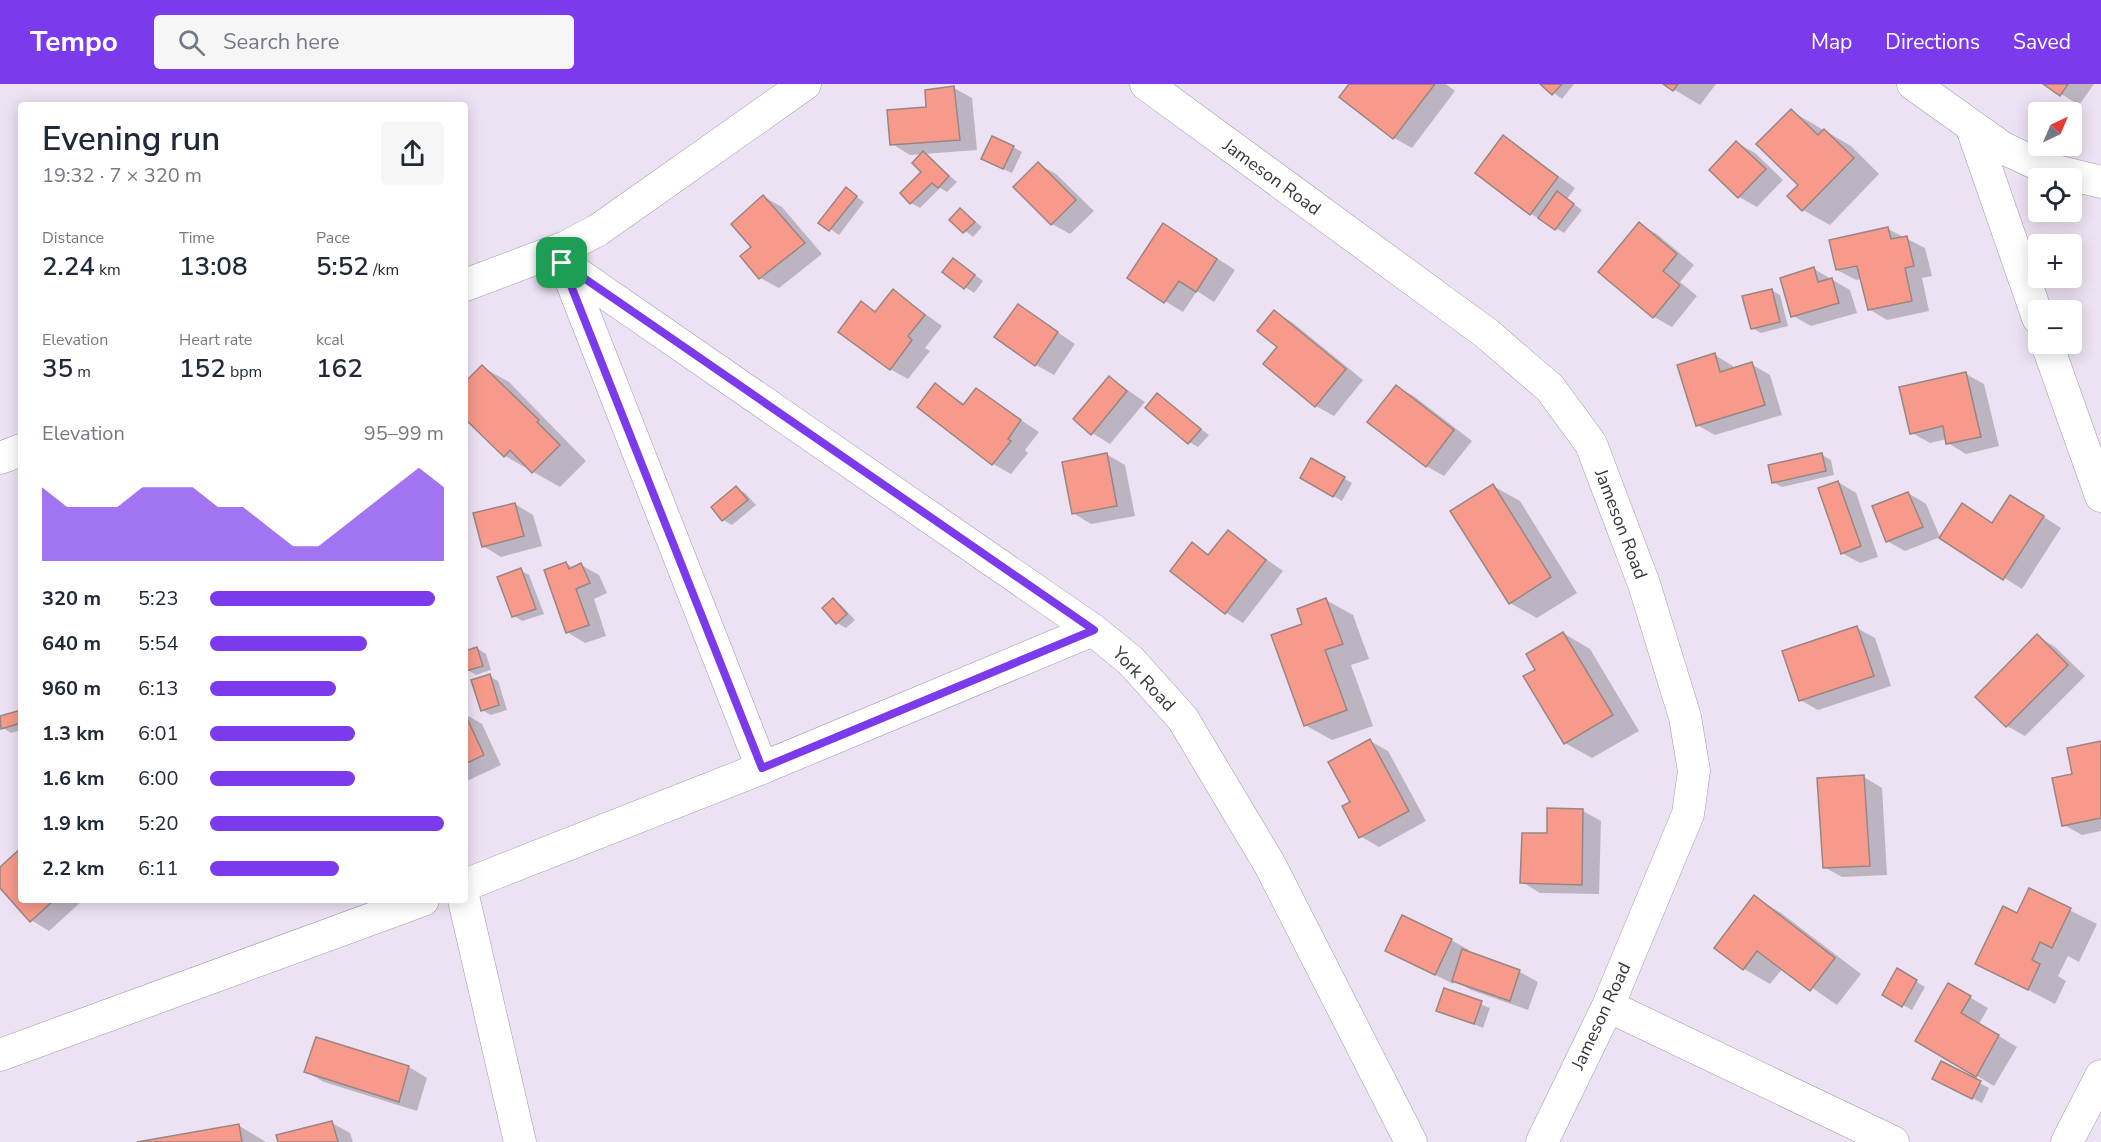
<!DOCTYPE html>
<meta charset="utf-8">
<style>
:root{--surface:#fff;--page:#f6f6f7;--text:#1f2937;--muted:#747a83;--accent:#7c3aed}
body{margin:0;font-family:"Nunito Sans",sans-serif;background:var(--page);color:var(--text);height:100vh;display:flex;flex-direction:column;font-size:22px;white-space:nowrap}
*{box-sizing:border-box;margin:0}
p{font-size:20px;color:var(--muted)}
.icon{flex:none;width:33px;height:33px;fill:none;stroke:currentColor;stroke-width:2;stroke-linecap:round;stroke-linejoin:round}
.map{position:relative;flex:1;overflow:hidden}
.details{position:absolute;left:18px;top:18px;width:450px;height:801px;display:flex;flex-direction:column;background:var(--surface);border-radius:6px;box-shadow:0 3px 15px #0003}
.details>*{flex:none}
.needle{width:39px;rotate:44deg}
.controls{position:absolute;left:2028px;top:18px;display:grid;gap:12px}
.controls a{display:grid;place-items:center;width:54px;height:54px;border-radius:6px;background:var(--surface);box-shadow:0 3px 15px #0003;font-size:30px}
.pin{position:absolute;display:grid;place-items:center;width:51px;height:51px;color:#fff;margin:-26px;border-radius:12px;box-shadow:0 3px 9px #0006}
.round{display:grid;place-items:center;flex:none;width:63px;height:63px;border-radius:6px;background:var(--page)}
.headline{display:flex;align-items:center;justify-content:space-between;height:102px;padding:0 24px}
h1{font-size:33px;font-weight:600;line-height:45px}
.figures{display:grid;grid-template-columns:repeat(3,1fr);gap:9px;height:102px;padding:6px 24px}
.figures div{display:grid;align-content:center}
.figures b{font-size:26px;font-weight:600}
.figures small{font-size:16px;font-weight:400}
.figures p{font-size:16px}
.chart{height:168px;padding:12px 24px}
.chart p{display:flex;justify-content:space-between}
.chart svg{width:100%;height:108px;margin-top:6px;fill:var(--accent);opacity:.7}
ul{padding:0 24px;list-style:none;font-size:20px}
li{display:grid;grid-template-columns:96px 72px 1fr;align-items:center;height:45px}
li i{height:15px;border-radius:8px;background:var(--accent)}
header{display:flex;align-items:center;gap:36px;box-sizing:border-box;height:84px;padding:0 30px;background:var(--accent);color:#fff}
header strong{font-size:28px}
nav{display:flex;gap:33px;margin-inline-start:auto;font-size:21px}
.search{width:420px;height:54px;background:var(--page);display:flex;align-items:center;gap:15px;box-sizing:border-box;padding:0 21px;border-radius:6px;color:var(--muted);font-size:22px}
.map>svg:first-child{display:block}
.shadow{fill:#0003}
.building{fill:#f79a8b;stroke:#998581;stroke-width:1.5}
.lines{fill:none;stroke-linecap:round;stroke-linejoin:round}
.minor-casing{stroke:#a399a9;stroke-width:33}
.minor{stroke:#fff;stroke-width:32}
.route-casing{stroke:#fff;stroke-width:12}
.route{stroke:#7c3aed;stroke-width:8}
.labels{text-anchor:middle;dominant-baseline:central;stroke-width:4.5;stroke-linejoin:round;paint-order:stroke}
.street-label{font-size:18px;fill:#39353b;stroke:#fff}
</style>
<header>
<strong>Tempo</strong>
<div class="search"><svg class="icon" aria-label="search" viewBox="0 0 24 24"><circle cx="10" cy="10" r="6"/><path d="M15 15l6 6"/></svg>Search here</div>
<nav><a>Map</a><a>Directions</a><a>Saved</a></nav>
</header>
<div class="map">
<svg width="2101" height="1058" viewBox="0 0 2101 1058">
<rect width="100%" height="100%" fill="#ede2f3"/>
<g class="shadow">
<path d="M1351 0H1446L1455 7 1412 64 1394 54Z"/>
<path d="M1542 0H1574L1562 15Z"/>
<path d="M1665 0H1716L1700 21Z"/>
<path d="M2045 0H2094L2079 21Z"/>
<path d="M954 4 972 14 977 66 924 70 957 98 947 108 940 104 920 124 911 119 923 88 922 70 910 71 892 60Z"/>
<path d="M1791 27 1851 62 1879 90 1830 141 1803 126Z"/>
<path d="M1504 53 1575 104 1567 115 1582 126 1564 149 1531 130Z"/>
<path d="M1737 59 1755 69 1783 96 1757 123 1739 113 1711 86Z"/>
<path d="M1013 63 1022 68 1012 89 992 80Z"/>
<path d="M1038 80 1056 90 1094 127 1070 150 1052 140Z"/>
<path d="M846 105 864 118 839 151 820 138Z"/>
<path d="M764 113 782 123 822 170 779 204 760 194 753 163Z"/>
<path d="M961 126 982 143 973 153 951 136Z"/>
<path d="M1640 140 1658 151 1694 181 1680 198 1697 212 1672 243 1654 233Z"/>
<path d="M1888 145 1925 164 1932 192 1922 194 1929 227 1887 236 1869 225 1862 195 1856 196 1837 186Z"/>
<path d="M1181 151 1235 186 1214 218 1197 207 1183 228 1165 217Z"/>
<path d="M962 181 983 197 974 209 944 188Z"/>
<path d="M1814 185 1850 206 1857 229 1811 242 1793 232Z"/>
<path d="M1771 206 1780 211 1788 242 1761 249 1752 244Z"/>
<path d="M894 207 942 242 925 264 930 267 908 295 890 285 862 219 877 228Z"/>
<path d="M1019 222 1075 260 1054 291 1036 281Z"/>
<path d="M1275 228 1293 239 1363 296 1334 332 1316 322 1279 263Z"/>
<path d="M1715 271 1733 282 1734 286 1751 280 1770 291 1782 331 1715 351 1697 341Z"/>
<path d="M482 283 509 298 586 377 560 403 505 372 465 333V300Z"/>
<path d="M1966 290 1984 300 1999 362 1966 370 1948 359 1947 355 1930 359 1912 349Z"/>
<path d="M1110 294 1145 318 1110 360 1092 349Z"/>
<path d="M936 301 966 321 976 306 1039 348 1025 366 1028 369 1011 390 993 380 919 323Z"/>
<path d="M1397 303 1415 313 1472 357 1444 392 1426 382Z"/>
<path d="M1157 311 1209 351 1198 363 1189 358Z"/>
<path d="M1106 370 1125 381 1135 432 1091 440 1073 429Z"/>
<path d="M1822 371 1831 376 1834 391 1782 403 1773 398Z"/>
<path d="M1312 376 1352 399 1342 417 1302 394Z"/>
<path d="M1838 398 1856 409 1878 473 1860 479 1842 469Z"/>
<path d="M1493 402 1520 417 1577 509 1537 534 1510 519Z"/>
<path d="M736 404 745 409 756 421 732 441 723 436Z"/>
<path d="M1908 409 1926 420 1940 453 1905 467 1887 457Z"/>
<path d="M515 420 533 431 542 462 501 473 483 462Z"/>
<path d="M2029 423 2061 444 2022 505 1941 454 1993 440Z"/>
<path d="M1228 448 1283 487 1243 539 1225 528 1192 460 1210 471Z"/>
<path d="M566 479 574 484 581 481 599 491 607 509 594 515 606 552 585 559 567 548Z"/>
<path d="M520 486 529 491 544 530 522 537 514 532Z"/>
<path d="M833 516 841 521 855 536 846 544 837 539Z"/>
<path d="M1326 516 1353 531 1369 575 1351 581 1373 642 1332 656 1305 641 1304 541Z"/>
<path d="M1857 544 1875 554 1891 602 1818 626 1800 616Z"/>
<path d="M1563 549 1590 565 1639 647 1592 674 1565 659Z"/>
<path d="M2037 552 2055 563 2085 592 2025 652 2007 642Z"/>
<path d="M477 564 486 570 491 586 476 591 468 586 465 568Z"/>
<path d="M489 592 498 597 507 626 491 631 482 626Z"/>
<path d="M21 627V646L11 649 3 644 0 633Z"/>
<path d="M465 630 482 640 501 681 465 698Z"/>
<path d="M1370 657 1388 667 1426 737 1379 763 1360 752 1352 718Z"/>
<path d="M2101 658V747L2082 751 2064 741 2074 691Z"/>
<path d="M1864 693 1882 704 1887 791 1842 793 1824 783Z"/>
<path d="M1583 727 1601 737 1599 810 1540 809 1522 798 1548 751Z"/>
<path d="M21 766V816H83L49 847 31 836 0 802V785Z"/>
<path d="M2030 806 2097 840 2079 878 2068 872 2058 892 2066 897 2055 920 1977 879 2018 831Z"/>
<path d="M1754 813 1781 829 1861 890 1837 921 1783 884 1770 900 1744 885Z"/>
<path d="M1451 856 1469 866 1468 869 1520 888 1538 898 1528 926 1471 906 1455 897 1453 900 1387 866Z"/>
<path d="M1898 886 1925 903 1912 926 1884 910Z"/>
<path d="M1949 901 1988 924 1979 940 2017 963 1994 1002 1917 956Z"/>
<path d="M1445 906 1490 924 1483 944 1438 926Z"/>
<path d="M317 955 409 983 427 994 417 1027 324 998 306 988Z"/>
<path d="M1942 979 1989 1004 1982 1019 1943 1000Z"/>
<path d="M332 1039 350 1049 353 1058H280Z"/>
<path d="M238 1041 266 1058H146Z"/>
</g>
<g class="building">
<path d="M1349 0H1435L1393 55 1339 13Z"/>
<path d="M1540 0H1562L1552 11Z"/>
<path d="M1663 0H1678L1673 7Z"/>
<path d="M2043 0H2068L2060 12Z"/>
<path d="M954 2 960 56 890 61 887 26 926 23 925 6Z"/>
<path d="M1791 25 1818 51 1824 45 1854 74 1802 127 1787 112 1798 101 1756 60Z"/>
<path d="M1503 51 1558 93 1530 131 1475 89Z"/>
<path d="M992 52 1014 62 1003 85 981 75Z"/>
<path d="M1736 57 1766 85 1738 114 1709 86Z"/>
<path d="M923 67 949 92 938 104 932 99 910 120 900 109 921 88 912 79Z"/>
<path d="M1038 78 1076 116 1051 141 1013 103Z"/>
<path d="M846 103 857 112 829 147 818 139Z"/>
<path d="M1557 107 1574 120 1555 146 1538 134Z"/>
<path d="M763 111 805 159 759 195 740 172 751 163 731 140Z"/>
<path d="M960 124 975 138 963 149 949 136Z"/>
<path d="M1639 138 1677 170 1663 187 1680 201 1653 234 1598 188Z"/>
<path d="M1163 139 1217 175 1196 208 1179 197 1164 219 1127 194Z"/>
<path d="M1888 143 1891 155 1907 152 1914 182 1905 184 1912 217 1868 226 1857 182 1836 186 1829 156Z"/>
<path d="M953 174 975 191 964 205 942 188Z"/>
<path d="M1814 183 1818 198 1832 194 1839 219 1791 233 1780 194Z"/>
<path d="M893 205 925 231 908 252 912 256 890 286 838 248 861 217 875 228Z"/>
<path d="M1772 205 1780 238 1751 245 1742 212Z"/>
<path d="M1018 220 1058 248 1035 282 994 253Z"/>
<path d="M1274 226 1346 285 1315 323 1263 280 1277 263 1257 247Z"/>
<path d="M1715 269 1720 288 1752 278 1765 321 1696 342 1677 281Z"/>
<path d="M482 281 539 336 537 338 560 361 532 389 510 366 504 373 465 335V298Z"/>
<path d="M1966 288 1981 353 1946 360 1943 342 1910 350 1899 303Z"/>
<path d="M1109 292 1127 307 1091 351 1073 335Z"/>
<path d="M935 299 963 321 976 304 1021 336 1008 355 1011 357 992 381 917 323Z"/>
<path d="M1396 301 1454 346 1426 383 1367 338Z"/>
<path d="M1157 309 1201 345 1188 360 1145 324Z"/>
<path d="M1107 369 1117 422 1072 430 1062 378Z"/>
<path d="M1822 369 1826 387 1772 399 1768 381Z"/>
<path d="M1311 374 1345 393 1333 413 1300 394Z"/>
<path d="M1838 397 1861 462 1841 470 1818 404Z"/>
<path d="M1493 400 1551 493 1509 520 1450 427Z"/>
<path d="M736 402 748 416 722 437 711 423Z"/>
<path d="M1908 408 1923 443 1886 458 1872 422Z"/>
<path d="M2010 411 2044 432 2003 496 1939 454 1962 419 1992 439Z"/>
<path d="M515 419 524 452 482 463 473 429Z"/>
<path d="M1228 446 1266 476 1225 530 1170 487 1192 458 1208 471Z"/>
<path d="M566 478 569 485 581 479 590 499 576 505 589 541 566 549 544 486Z"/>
<path d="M521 484 536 525 512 533 497 493Z"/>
<path d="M833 514 847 530 836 540 822 524Z"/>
<path d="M1326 514 1343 560 1325 566 1347 626 1304 642 1271 551 1302 540 1297 525Z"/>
<path d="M1857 542 1874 592 1799 617 1782 567Z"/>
<path d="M1563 548 1613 631 1564 660 1523 592 1535 586 1526 570Z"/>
<path d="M2037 550 2068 581 2006 643 1975 613Z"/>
<path d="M477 563 483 582 466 587 465 567Z"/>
<path d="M490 590 499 621 481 627 471 596Z"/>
<path d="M21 626V639L1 645 0 632Z"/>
<path d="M465 630 484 671 465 680Z"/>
<path d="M1370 655 1409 727 1359 754 1342 722 1350 718 1328 678Z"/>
<path d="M2101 657V734L2062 742 2052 694 2072 690 2067 664Z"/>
<path d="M1864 691 1870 782 1823 784 1817 694Z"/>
<path d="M1547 724 1583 725 1582 801 1520 799 1522 749H1547Z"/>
<path d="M21 764V816H54L30 838 0 804V783Z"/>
<path d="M2029 804 2071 824 2052 864 2040 858 2032 876 2040 880 2028 906 1975 880 2003 822 2017 829Z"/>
<path d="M1754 811 1835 874 1810 907 1757 867 1743 886 1714 864Z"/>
<path d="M1402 831 1452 855 1435 891 1385 867Z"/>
<path d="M1462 865 1520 886 1510 917 1452 897Z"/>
<path d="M1897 884 1917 896 1902 923 1882 911Z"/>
<path d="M1948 899 1971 912 1961 929 1999 951 1976 993 1915 957Z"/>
<path d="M1444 904 1482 917 1474 940 1436 927Z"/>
<path d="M316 953 409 982 399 1018 304 988Z"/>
<path d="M1941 977 1981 997 1972 1015 1932 995Z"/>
<path d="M332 1037 338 1058H278L276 1051Z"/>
<path d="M239 1040 242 1058H137Z"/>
</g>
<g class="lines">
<g class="minor-casing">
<g id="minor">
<path d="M1146 0 1486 249 1550 304 1591 360 1644 500 1685 633 1694 687 1688 730 1608 922 1542 1058"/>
<path d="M1913 0 2003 64 2048 85 2101 98"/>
<path d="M1972 44 2038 234"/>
<path d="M563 176 762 684 1093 546"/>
<path d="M562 179 1093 546 1131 577 1183 635 1270 781 1411 1058"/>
<path d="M465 201 566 163 598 146 805 0"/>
<path d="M2047 260 2101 412"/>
<path d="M0 374 21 366"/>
<path d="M465 801 762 684"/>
<path d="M464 816 520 1058"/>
<path d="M1608 922 1893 1058"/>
<path d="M0 971 423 816"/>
<path d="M2067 1058 2101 992"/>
</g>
</g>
<use href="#minor" class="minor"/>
</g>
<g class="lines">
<g class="route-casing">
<path id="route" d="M562 179 629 225 1094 546 762 684Z"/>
</g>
<use href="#route" class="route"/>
</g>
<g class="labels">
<g class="street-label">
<text transform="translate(1272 93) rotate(36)">Jameson Road</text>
<text transform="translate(1621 440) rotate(69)">Jameson Road</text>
<text transform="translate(1144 595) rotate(46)">York Road</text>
<text transform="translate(1601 932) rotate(-65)">Jameson Road</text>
</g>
</g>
</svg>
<div class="controls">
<a><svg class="needle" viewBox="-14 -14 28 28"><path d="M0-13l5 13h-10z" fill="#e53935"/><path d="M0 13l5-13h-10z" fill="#747a83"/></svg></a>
<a><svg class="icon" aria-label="locate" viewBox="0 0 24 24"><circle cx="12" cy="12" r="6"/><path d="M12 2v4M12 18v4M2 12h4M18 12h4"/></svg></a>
<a>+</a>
<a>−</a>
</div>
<div class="pin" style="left:562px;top:179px;background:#1e9e55"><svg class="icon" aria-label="arrive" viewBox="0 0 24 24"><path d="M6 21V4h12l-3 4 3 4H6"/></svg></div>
<section class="details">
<div class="headline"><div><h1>Evening run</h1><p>19:32 · 7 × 320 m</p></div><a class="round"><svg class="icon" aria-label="share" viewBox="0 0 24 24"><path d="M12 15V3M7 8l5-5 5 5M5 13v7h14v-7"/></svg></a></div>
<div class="figures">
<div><p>Distance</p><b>2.24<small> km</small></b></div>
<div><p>Time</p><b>13:08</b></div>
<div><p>Pace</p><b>5:52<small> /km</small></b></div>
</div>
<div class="figures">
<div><p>Elevation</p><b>35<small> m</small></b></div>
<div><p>Heart rate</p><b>152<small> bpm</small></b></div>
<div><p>kcal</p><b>162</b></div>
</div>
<div class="chart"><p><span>Elevation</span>95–99 m</p>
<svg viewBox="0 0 160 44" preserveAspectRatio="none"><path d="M0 44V14L10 22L20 22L30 22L40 14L50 14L60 14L70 22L80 22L90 30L100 38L110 38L120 30L130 22L140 14L150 6L160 14V44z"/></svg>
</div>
<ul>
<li><b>320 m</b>5:23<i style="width:96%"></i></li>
<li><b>640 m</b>5:54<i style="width:67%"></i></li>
<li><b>960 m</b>6:13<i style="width:54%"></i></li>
<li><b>1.3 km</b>6:01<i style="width:62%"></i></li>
<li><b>1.6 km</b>6:00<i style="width:62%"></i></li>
<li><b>1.9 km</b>5:20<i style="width:100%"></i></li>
<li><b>2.2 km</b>6:11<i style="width:55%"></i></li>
</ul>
</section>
</div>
